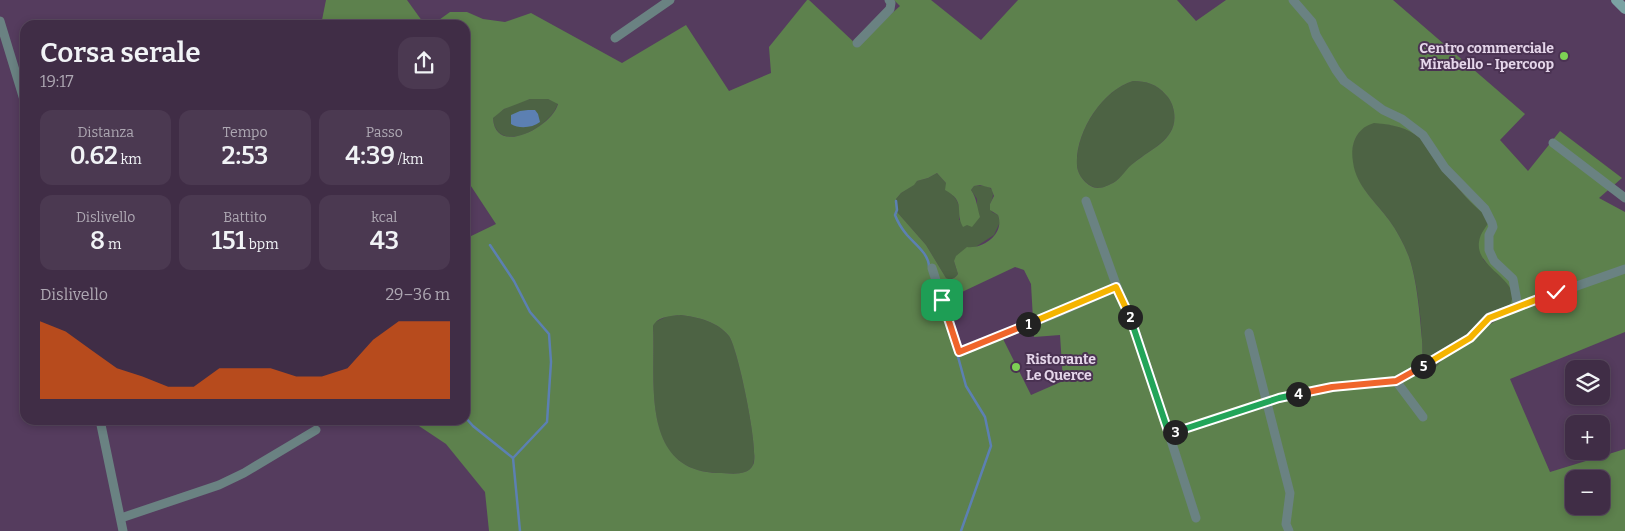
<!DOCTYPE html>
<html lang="it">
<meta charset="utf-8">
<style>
:root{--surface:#402d46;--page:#4b3951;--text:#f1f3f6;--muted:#aea8b3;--line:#59495f;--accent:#ea580c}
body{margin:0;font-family:Bitter,serif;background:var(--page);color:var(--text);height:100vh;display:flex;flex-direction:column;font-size:19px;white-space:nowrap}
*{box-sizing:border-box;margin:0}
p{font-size:16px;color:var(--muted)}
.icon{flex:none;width:28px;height:28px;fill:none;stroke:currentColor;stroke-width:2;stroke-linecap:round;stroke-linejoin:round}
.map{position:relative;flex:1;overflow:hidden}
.sheet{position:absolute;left:20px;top:20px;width:450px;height:405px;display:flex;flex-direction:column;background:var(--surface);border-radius:15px;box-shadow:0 2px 8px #0003,0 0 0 1px var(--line)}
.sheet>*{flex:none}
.fabs{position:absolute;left:1565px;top:360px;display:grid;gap:10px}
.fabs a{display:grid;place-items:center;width:45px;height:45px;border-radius:10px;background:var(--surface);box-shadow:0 2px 8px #0003,0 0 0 1px var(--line);font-size:25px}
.pin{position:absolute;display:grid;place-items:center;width:42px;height:42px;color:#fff;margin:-21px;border-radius:10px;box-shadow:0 2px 8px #0006}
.km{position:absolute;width:25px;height:25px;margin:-12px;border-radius:50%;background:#222;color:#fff;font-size:14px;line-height:25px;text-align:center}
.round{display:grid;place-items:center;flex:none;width:52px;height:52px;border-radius:15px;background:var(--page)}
.headline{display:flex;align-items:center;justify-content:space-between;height:85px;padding:0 20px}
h1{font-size:28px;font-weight:600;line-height:38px}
.stats{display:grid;grid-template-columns:repeat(3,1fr);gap:8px;height:85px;padding:5px 20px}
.stats div{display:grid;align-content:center;border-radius:12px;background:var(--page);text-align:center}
.stats b{font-size:25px;font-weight:600}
.stats small{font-size:14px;font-weight:400}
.stats p{font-size:14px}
.chart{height:140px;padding:10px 20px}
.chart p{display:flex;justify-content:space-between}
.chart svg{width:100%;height:90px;margin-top:5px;fill:var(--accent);opacity:.7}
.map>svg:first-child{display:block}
.green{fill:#4d6344}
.forest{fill:#5d814d;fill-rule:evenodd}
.water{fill:#5c80b2}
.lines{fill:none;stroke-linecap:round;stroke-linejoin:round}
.stream{stroke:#5c80b2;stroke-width:2.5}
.street{stroke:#6a8282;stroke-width:9}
.secondary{stroke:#7ba2a3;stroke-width:10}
.split-1-casing{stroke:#fff;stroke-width:10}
.split-2-casing{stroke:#fff;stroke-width:10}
.split-3-casing{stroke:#fff;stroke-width:10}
.split-4-casing{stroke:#fff;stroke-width:10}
.split-5-casing{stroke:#fff;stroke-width:10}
.split-6-casing{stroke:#fff;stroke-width:10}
.split-1{stroke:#f0652b;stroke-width:6}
.split-2{stroke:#f5b400;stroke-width:6}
.split-3{stroke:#22a559;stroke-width:6}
.split-4{stroke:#22a559;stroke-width:6}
.split-5{stroke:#f0652b;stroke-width:6}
.split-6{stroke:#f5b400;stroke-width:6}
.poi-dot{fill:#7dd154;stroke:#4a3252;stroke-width:2}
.labels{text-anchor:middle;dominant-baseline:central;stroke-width:4;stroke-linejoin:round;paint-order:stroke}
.poi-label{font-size:14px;font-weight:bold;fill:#e5d6ea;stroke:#4a3252;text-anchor:end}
</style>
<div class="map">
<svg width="1625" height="531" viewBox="0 0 1625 531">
<rect width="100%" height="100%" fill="#553c5e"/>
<g class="green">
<path d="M1133 81C1146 81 1157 84 1166 95 1170 99 1173 105 1174 112 1178 139 1152 148 1135 162 1127 168 1122 178 1113 183 1108 185 1104 188 1099 188 1088 188 1077 175 1077 165 1075 133 1102 90 1133 81Z"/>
<path d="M530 99H548L558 103C552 127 496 157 493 118 502 108 516 103 530 99Z"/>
<path d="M1374 122C1387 124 1403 126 1414 134 1431 145 1441 166 1453 182 1464 197 1477 209 1492 219L1483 259C1490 268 1509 280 1512 290 1520 314 1484 325 1470 335 1465 339 1460 343 1455 347 1446 355 1440 366 1430 371H1426C1421 361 1423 351 1422 340 1421 316 1417 280 1409 257 1404 244 1397 231 1389 220 1376 202 1356 186 1352 162 1350 145 1356 128 1374 122Z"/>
<path d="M937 173 946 183V190C958 197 961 207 959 220L979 215 977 210V199L971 190 974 186C989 184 998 189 990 204L992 212 998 215 1000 222 994 235 954 261 958 274 954 278 948 280 946 278 926 245 897 212 896 199 901 193 913 185 917 181 928 178Z"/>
<path d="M681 315C698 317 718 322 729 336 738 348 760 454 753 465 747 477 729 473 718 473 639 471 656 380 653 326L655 322 668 316Z"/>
</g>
<g class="forest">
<path d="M326 0H407L425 25H321Z"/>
<path d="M807 0H809L857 45 900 6 894 0H931L981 40 1018 0H1177L1196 21 1226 0H1393L1525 114 1500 140 1528 171 1560 131 1622 178 1599 198 1625 212V332L1510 379 1550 472 1625 449V531H489L485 492 446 444 410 420H465V239L496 224 465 177V25H432L450 12H467L483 19 505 22 531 13 622 63 686 25 729 91 771 73 769 47ZM1133 81C1146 81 1157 84 1166 95 1170 99 1173 105 1174 112 1178 139 1152 148 1135 162 1126 168 1122 178 1113 183 1108 185 1104 188 1098 188 1088 188 1077 175 1077 165 1075 133 1102 90 1133 81ZM530 99H548L558 104C552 127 495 157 493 118L504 109ZM1374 123C1387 124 1402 126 1414 134 1431 145 1441 166 1453 182 1464 196 1476 209 1491 219 1487 226 1480 233 1479 242 1475 271 1529 281 1507 309 1504 313 1501 318 1497 320 1489 326 1478 329 1470 335 1462 341 1453 348 1446 355 1441 361 1437 368 1430 371L1426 370C1421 361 1423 351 1422 340 1420 316 1417 280 1409 257 1404 244 1397 231 1389 220 1376 202 1356 186 1353 162 1350 145 1356 128 1374 123ZM937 173 946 183 945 190C967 202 954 211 963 227L967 225 972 227 980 217C977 207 977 199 971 190L974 186 980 185 991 188 994 196 990 204V210L998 215C1005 233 984 249 967 247L956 256 954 261 958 274C955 278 951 281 946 278L926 245 897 212 896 199 901 193 914 185 917 181 928 178ZM1015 267 1024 270 1031 284 1034 337 1060 335 1063 381 1031 395 1003 339 962 349 945 300ZM681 315C698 317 718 322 729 336 738 348 760 454 753 465 747 477 729 473 718 473 639 471 656 379 653 326 658 316 671 316 681 315ZM1574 479H1601V506H1574Z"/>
</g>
<path class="water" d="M528 110H535L538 114 540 122C532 128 519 129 511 124V115L520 111Z"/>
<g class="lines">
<g class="stream">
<path d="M896 201 897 210 895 215C898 223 902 229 907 235 915 244 929 254 929 267"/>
<path d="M490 245 514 281 530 312 549 334 551 362 547 422 513 458"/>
<path d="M957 353 966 386 985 417 991 446 961 531"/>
<path d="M465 417 473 426 513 458 520 531"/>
</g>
<g class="street">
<path d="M1293 0 1312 22 1316 35 1336 70 1344 81 1383 110 1402 119 1423 135 1445 168 1485 209 1492 223 1493 227 1489 235V250L1494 261 1513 279 1518 307"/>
<path d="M0 21 25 103"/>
<path d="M615 38 670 0"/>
<path d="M857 43 890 9 891 3 889 0"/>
<path d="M1553 143 1625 198"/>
<path d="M1086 201 1117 287"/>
<path d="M932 268 959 352 1062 311 1117 287 1132 321 1169 434 1279 398 1332 387 1396 381 1470 338 1489 317 1625 269"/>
<path d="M1249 333 1290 493 1286 524 1289 531"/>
<path d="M1396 381 1423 417"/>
<path d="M100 420 123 531"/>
<path d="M1169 434 1196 518"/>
<path d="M121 518 219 485 244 473 316 430"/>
</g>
<path class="secondary" d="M1616 0 1625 9"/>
</g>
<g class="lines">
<g class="split-1-casing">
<path id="split-1" d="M942 300 959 352 1028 324"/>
</g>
<g class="split-2-casing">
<path id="split-2" d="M1028 324 1116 287 1130 317"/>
</g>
<g class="split-3-casing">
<path id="split-3" d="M1130 317 1169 434 1175 432"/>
</g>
<g class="split-4-casing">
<path id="split-4" d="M1175 432 1279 398 1298 394"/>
</g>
<g class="split-5-casing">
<path id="split-5" d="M1298 394 1332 387 1396 381 1423 366"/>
</g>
<g class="split-6-casing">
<path id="split-6" d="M1423 366 1470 338 1489 318 1556 292"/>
</g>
<use href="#split-1" class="split-1"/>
<use href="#split-2" class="split-2"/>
<use href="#split-3" class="split-3"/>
<use href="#split-4" class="split-4"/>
<use href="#split-5" class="split-5"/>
<use href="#split-6" class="split-6"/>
</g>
<g class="poi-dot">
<circle cx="1564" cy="56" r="5"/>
<circle cx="1016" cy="367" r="5"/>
</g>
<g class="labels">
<g class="poi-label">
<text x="1554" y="48">Centro commerciale<tspan x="1554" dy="16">Mirabello - Ipercoop</tspan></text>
<text x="1026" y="359" text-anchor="start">Ristorante<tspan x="1026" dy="16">Le Querce</tspan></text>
</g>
</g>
</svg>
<div class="fabs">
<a><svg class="icon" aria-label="layers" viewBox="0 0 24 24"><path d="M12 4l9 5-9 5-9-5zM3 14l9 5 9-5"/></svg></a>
<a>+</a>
<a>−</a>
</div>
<div class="pin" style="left:942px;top:300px;background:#1e9e55"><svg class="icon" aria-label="arrive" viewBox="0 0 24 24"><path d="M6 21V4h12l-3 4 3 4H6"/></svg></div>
<div class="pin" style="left:1556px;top:292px;background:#d93025"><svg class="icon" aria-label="check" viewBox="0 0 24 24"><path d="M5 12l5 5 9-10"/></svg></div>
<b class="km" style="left:1028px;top:324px">1</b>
<b class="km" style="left:1130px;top:317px">2</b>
<b class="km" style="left:1175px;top:432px">3</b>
<b class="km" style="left:1298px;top:394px">4</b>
<b class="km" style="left:1423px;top:366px">5</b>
<section class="sheet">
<div class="headline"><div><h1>Corsa serale</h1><p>19:17</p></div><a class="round"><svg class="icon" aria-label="share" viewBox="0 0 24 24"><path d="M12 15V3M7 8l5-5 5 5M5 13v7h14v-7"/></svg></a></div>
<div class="stats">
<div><p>Distanza</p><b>0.62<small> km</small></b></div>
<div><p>Tempo</p><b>2:53</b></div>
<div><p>Passo</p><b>4:39<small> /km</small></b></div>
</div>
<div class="stats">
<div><p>Dislivello</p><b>8<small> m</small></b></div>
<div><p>Battito</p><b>151<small> bpm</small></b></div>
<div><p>kcal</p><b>43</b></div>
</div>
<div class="chart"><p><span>Dislivello</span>29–36 m</p>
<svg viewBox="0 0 160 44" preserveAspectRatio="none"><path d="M0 44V6L10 11L20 20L30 29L40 33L50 38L60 38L70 29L80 29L90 29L100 33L110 33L120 29L130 15L140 6L150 6L160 6V44z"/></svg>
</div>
</section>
</div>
